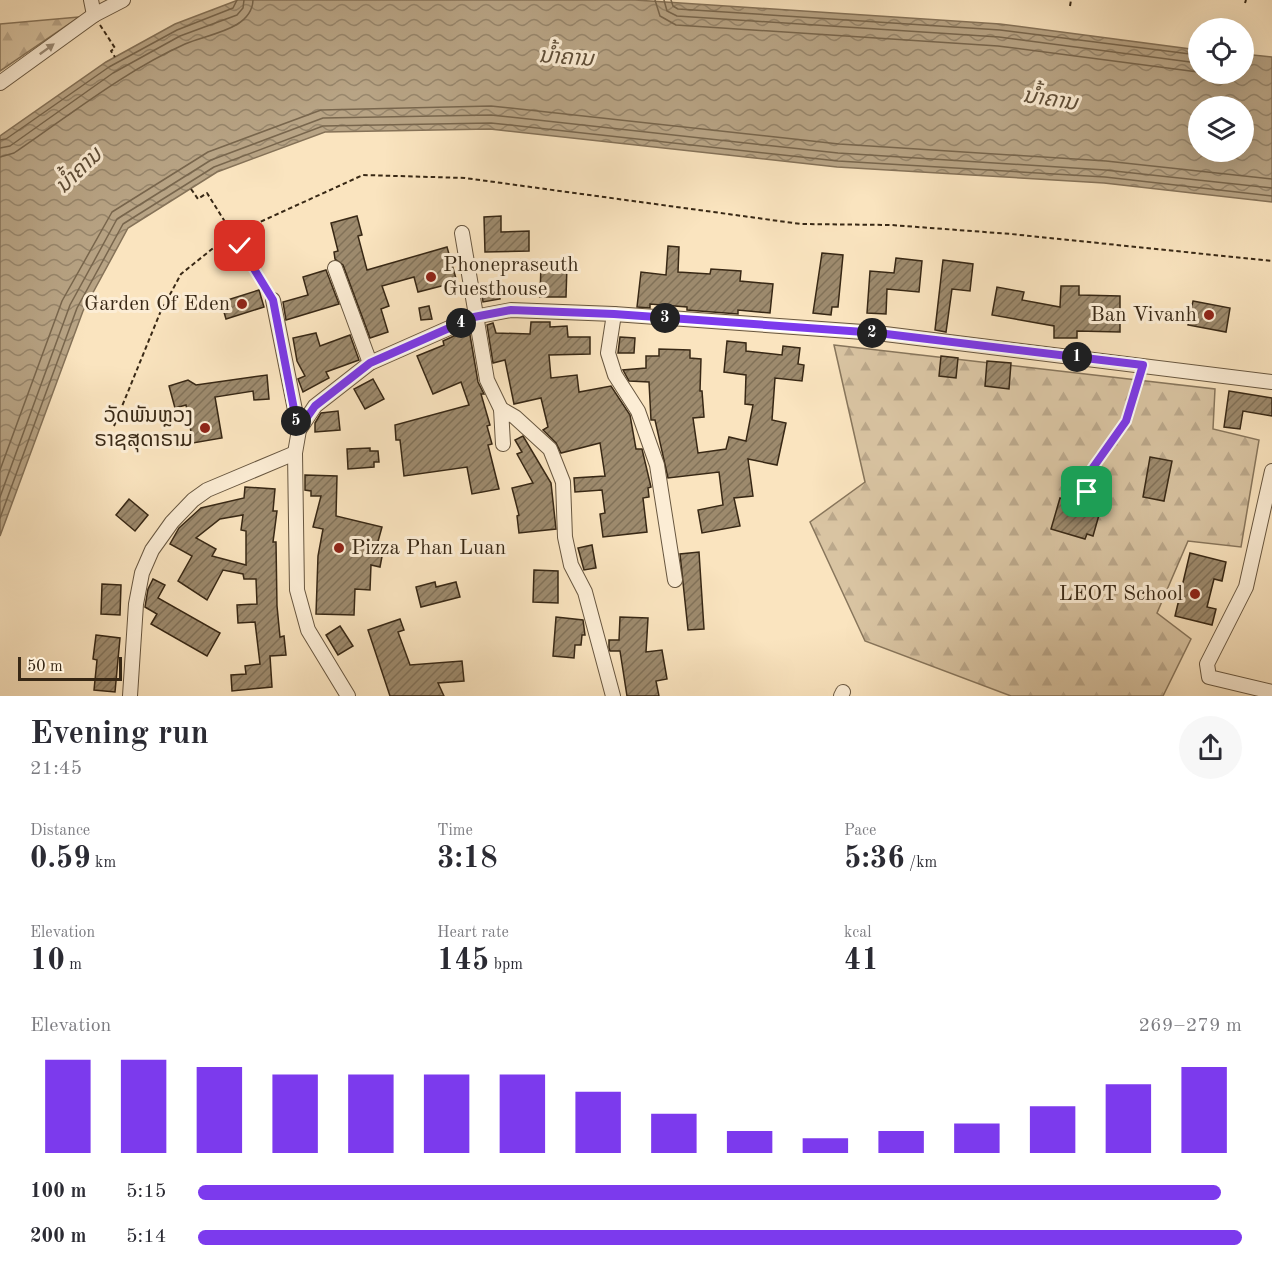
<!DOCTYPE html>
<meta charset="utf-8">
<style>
:root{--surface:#fff;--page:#f7f7f7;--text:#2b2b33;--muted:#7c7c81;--accent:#7c3aed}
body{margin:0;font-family:"Old Standard TT","Noto Sans Lao",serif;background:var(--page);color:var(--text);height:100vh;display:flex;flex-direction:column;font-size:22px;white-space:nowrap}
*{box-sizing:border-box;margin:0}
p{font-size:20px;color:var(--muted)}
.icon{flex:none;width:33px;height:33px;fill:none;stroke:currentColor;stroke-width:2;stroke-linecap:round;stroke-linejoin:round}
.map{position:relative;height:696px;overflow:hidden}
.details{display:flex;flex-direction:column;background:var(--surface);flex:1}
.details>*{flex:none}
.buttons{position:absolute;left:1188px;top:18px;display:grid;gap:12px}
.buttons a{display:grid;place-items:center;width:66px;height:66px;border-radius:50%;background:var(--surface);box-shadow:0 6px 24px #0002;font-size:30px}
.scale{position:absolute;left:18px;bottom:15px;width:104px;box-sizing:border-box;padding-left:6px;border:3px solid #382815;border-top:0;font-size:16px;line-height:21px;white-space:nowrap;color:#382815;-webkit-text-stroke:4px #fcedd5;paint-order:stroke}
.pin{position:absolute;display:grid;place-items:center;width:51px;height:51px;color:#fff;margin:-26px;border-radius:12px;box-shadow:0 3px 9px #0006}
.km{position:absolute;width:30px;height:30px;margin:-15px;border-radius:50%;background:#222;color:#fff;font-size:16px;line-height:30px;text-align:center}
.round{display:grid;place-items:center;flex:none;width:63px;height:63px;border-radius:32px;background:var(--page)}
.overview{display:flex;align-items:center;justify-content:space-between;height:102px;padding:0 30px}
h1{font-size:33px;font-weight:800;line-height:45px}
.stats{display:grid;grid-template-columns:repeat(3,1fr);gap:9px;height:102px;padding:6px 30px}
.stats div{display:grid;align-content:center}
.stats b{font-size:30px;font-weight:800}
.stats small{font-size:16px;font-weight:400}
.stats p{font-size:16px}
.chart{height:168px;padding:12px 30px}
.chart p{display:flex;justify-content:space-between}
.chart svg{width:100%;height:108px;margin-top:6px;stroke:var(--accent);stroke-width:6}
ul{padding:0 30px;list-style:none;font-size:20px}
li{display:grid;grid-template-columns:96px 72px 1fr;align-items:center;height:45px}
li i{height:15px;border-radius:8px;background:var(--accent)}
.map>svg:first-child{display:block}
.forest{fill:url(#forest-firs);stroke:#88765c;stroke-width:1.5}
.water{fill:url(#water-waves);stroke:#857258;stroke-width:1.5;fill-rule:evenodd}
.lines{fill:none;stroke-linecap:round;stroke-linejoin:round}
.shore{stroke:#78664d;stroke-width:1.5}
.building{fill:url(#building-hatch);stroke:#382815;stroke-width:1.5;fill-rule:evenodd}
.minor-casing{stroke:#685740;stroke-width:16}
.path{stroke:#382815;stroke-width:2;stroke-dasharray:4.5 3;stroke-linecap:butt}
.minor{stroke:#fcedd5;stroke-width:14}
.oneway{fill:#9a8a75}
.route-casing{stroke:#fff;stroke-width:12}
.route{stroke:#7c3aed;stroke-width:8}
.poi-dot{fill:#8f2418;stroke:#fcedd5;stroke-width:2}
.labels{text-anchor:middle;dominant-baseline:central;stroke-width:6;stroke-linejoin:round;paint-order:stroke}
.poi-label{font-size:21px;fill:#382815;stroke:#fcedd5;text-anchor:end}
.water-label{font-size:22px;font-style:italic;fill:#5e4d37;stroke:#fcedd5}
</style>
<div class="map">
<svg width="1272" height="696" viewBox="0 0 1272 696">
<defs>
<pattern id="forest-firs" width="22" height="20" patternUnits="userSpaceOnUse" patternTransform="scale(1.5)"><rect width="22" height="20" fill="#d9c4a2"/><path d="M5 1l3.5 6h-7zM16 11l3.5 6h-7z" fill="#bba88b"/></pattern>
<pattern id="water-waves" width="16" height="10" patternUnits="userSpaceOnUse" patternTransform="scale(1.5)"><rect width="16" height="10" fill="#b8a485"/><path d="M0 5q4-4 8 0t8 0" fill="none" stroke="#97866c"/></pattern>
<pattern id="building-hatch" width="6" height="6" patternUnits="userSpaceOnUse" patternTransform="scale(1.5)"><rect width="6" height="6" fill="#9d8a6d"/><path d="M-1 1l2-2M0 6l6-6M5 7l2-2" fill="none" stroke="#817158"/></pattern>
</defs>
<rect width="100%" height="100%" fill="#fae4bf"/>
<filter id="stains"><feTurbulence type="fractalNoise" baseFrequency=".00333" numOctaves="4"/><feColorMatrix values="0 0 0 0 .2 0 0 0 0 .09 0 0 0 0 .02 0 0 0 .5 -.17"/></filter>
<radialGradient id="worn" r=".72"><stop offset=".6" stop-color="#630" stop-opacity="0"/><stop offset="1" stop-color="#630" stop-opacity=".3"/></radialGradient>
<g class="forest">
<path d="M79 17 0 71V24Z"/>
<path d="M834 345 1215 389 1213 429 1259 440 1241 547 1188 541 1157 613 1191 639 1163 696H1011L865 641 810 522 865 482Z"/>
</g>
<path class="water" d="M238 0H635L1000 24 1198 50V74H1244V54L1272 57V202L1104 183 837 167 490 129 325 132 217 172 128 228 83 311 0 536V136L106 62 175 24ZM1198 106H1244V152H1198Z"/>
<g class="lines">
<g class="shore">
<path d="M655 0 660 16 676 25 998 46 1198 72"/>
<path d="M664 0 667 11 677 16 999 37 1198 63"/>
<path d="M671 0 673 6 678 9 1000 30 1198 55"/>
<path d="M0 140 6 139 109 67 177 30 233 8 237 0"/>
<path d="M0 148 10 146 113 73 180 36 237 15 243 8 244 0"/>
<path d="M0 157 14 153C70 115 123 72 185 44 207 34 252 30 253 0"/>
<path d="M0 470 62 301 112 212 208 152 321 110 491 106 839 144 1106 161 1272 179"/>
<path d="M0 497 70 305 117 219 211 160 323 118 491 115 838 153 1105 170 1272 188"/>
<path d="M0 518 77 308 123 224 214 167 323 126 491 123 838 161 1105 177 1272 196"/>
</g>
</g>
<g class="building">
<path d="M357 216 362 235 358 236 367 270 447 247 457 282 418 292 414 277 382 286 389 306 381 309 388 332 370 338 343 265 335 259 334 252 338 251 331 223Z"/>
<path d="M501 216V232L529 231V251L485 252 484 217Z"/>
<path d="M668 246 679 247 678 272 710 274 711 269 741 271 740 281 773 284 770 313 738 310V314L687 310V307L650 304V308L637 307 641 272 666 275Z"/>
<path d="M822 253 843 255 838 307H832L831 315 813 313Z"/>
<path d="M896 258 922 261 919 292 887 289 886 314 867 313 870 271 894 273Z"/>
<path d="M943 260 973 264 970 291 952 289 946 332 935 330Z"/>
<path d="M541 264 567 265 566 297H540Z"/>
<path d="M326 270 339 304 286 320 283 302 308 295 303 277Z"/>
<path d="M498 286 500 299 483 302 481 289Z"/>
<path d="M1061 286H1079V295L1120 296V332L1077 331V338H1054V326L992 315 997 287 1024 292 1022 300 1060 307Z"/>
<path d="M259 290 264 307 226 319 221 302Z"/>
<path d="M1193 301 1230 308 1226 332 1188 325Z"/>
<path d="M429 306 432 319 421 320 419 308Z"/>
<path d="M531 322H550V327L567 326 568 337H590V354L549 355 551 378 577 375 579 392 611 386 630 415 636 449H642L651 487 648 488 649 497 643 498 647 532 603 537 600 514 605 513 602 490 575 492 574 478 605 476 600 443 561 453 556 443 543 430 548 427 541 398 514 404 505 360 493 363 487 325 493 323 496 333 530 334Z"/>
<path d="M469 329 478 382 484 394H481L490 425 487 426 492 444 488 445 499 489 472 494 467 467 404 476 400 440H396L395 425 469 405 461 382 433 394 417 356 444 345 443 341Z"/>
<path d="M316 333 320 346 350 335 359 360 326 372 329 378 303 392 298 379 305 376 297 361 293 338Z"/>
<path d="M620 337 635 338 634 353H618Z"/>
<path d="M727 341 746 343V351L782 355 783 346 800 348 798 364 804 365 802 381 775 378 772 420 786 423 777 465 748 459 753 496 734 498 740 526 702 533 698 510 723 505 719 472 668 478 655 420H651L649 382 629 381 623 370 646 368V356H659V349L690 350V358L701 359 700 391H702L704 417 693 418 698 453 726 449 729 437 746 441 753 405 745 404 746 375 724 372Z"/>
<path d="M941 356 958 358 956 378 939 376Z"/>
<path d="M987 361 1011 363 1009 389 985 386Z"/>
<path d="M267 375 269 399 254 400 253 391 215 397 222 438 193 443 186 405 175 408 169 386 188 380 196 385Z"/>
<path d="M373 379 384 399 365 409 354 389Z"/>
<path d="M1229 391 1272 398V416L1243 411 1240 429 1224 427Z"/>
<path d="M338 411 340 430 315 432V423L321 413Z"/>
<path d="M523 436 551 483 556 529 519 533 517 516 519 515 512 488 533 483 517 454 522 452 515 440Z"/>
<path d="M370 448V451H378L379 462H374V467L348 469 347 449Z"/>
<path d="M1150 457 1172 461 1164 501 1143 497Z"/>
<path d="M305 475 337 476 336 516 382 527 377 545 384 546 380 567 371 565 370 590 355 589 354 615 316 614 318 556 323 529 313 527 321 496H311V491L305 490Z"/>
<path d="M245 487 275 489 273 511H277L273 542H276L277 606 280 637 284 636 286 655 270 656 272 687 232 691 231 675 246 674 245 666 260 664 255 622 238 623 237 605 257 604 256 579H244L243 574 223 570 207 600 178 581 192 556 170 544 179 528 201 508 244 498ZM243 515 241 530 246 531V565L212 556 216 549 196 538 220 519Z"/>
<path d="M1060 498 1094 508 1092 513 1099 515 1093 536 1087 534 1085 539 1051 529Z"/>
<path d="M129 499 148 515 135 531 116 515Z"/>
<path d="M592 545 596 568 584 570 578 548Z"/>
<path d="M699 552 704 629 688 630 680 554Z"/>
<path d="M1190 553 1226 562 1222 581 1214 579 1207 607 1216 609 1212 625 1175 616Z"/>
<path d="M534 570 558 571V603L533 602Z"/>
<path d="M153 579 165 585 158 598 220 633 207 656 151 624 157 614 145 607 148 589Z"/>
<path d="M435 582 436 587 456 582 460 597 421 607 416 587Z"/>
<path d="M102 584 121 585 120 615 101 614Z"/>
<path d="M556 617 583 620 585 635H582L581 645H575L574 658 553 656Z"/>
<path d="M620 617 648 618 646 652 662 650 667 679 656 681 659 696H627L620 651H610L609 648V640H619Z"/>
<path d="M400 619 404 630 398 632 410 665 462 661 464 681 438 683 444 696H390L368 630Z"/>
<path d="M340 626 353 646 338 655 326 635Z"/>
<path d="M96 635 120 638 115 692 94 690 97 660 93 659Z"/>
</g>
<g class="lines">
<g class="minor-casing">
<g id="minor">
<path d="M91 0 94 15"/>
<path d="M0 83 94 15 123 0"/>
<path d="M462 233 487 380 501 409"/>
<path d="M335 268 370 363"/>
<path d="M273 300 299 430"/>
<path d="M614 314 608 353 615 375 638 411 657 465 675 580"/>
<path d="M503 444 501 409 515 417 550 449 563 482 565 537 571 565 585 592 613 696"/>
<path d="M1272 471 1246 587 1207 664 1209 677 1272 692"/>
<path d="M130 696 136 604 142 573 152 550 172 522 193 500 207 490 295 453"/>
<path d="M348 696 308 630 297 590 295 453 299 430 315 406 370 363 474 317 511 310 614 314 877 333 1272 382"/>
<path d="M841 696 843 692"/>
</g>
</g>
<g class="path">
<path d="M1245 3 1246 0"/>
<path d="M1070 6 1071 0"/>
<path d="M100 25 115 48 111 51 115 57"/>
<path d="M191 189 198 199 207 193 267 289"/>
<path d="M114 426 160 313 181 274 227 237 363 175 465 178 801 224 891 225 1011 234 1272 261"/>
<path d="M1087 492 1092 469 1126 421 1139 380"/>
</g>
<use href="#minor" class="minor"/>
</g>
<defs><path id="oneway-solid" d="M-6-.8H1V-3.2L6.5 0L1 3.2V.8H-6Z" transform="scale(1.5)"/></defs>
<use class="oneway" href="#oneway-solid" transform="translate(47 49) rotate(-36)"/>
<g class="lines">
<g class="route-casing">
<path id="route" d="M240 246 273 300 298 430 315 406 370 363 474 317 511 310 614 314 878 333 1143 365 1126 421 1092 469 1087 492"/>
</g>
<use href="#route" class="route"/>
</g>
<g class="poi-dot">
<circle cx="431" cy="277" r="6"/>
<circle cx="242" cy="304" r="6"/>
<circle cx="1209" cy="315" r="6"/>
<circle cx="205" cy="428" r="6"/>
<circle cx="339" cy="548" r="6"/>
<circle cx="1195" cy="594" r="6"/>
</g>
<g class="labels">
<g class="poi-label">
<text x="443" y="265" text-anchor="start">Phonepraseuth<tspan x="443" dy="24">Guesthouse</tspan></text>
<text x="230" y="304">Garden Of Eden</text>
<text x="1197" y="315">Ban Vivanh</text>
<text x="193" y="416">ວັດພັນຫຼວງ<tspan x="193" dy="24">ຣາຊສຸດາຣາມ</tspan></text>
<text x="351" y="548" text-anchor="start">Pizza Phan Luan</text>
<text x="1183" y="594">LEOT School</text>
</g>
<g class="water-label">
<text transform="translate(566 58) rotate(4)">ນ້ຳຄານ</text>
<text transform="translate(1050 100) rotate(9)">ນ້ຳຄານ</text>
<text transform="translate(79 171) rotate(-44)">ນ້ຳຄານ</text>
</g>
</g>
<rect width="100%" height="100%" filter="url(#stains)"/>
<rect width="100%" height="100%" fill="url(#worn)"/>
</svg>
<div class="buttons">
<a><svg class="icon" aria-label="locate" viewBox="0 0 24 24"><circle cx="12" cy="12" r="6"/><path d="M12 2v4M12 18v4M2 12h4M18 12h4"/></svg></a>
<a><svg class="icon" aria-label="layers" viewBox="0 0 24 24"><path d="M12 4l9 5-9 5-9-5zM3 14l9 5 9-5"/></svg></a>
</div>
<div class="scale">50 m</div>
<div class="pin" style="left:1087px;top:492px;background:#1e9e55"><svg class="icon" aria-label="arrive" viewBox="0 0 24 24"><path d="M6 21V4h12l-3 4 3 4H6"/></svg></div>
<div class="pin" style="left:240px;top:246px;background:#d93025"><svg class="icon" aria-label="check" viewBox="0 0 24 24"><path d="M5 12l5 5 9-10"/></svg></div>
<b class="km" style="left:1077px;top:357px">1</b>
<b class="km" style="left:872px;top:333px">2</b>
<b class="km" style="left:665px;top:318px">3</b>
<b class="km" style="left:461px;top:323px">4</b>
<b class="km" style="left:296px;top:421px">5</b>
</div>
<section class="details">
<div class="overview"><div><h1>Evening run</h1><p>21:45</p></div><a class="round"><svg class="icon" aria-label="share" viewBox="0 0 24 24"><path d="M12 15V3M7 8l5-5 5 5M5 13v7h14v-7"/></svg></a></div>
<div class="stats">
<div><p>Distance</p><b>0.59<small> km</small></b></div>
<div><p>Time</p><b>3:18</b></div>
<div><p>Pace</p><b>5:36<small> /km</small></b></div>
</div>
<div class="stats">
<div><p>Elevation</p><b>10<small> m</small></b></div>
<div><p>Heart rate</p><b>145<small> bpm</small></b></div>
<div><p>kcal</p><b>41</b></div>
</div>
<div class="chart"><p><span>Elevation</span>269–279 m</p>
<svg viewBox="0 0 160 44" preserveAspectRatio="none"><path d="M5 44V6M15 44V6M25 44V9M35 44V12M45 44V12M55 44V12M65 44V12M75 44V19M85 44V28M95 44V35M105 44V38M115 44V35M125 44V32M135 44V25M145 44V16M155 44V9"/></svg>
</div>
<ul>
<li><b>100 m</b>5:15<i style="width:98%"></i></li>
<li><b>200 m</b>5:14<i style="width:100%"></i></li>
</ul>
</section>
